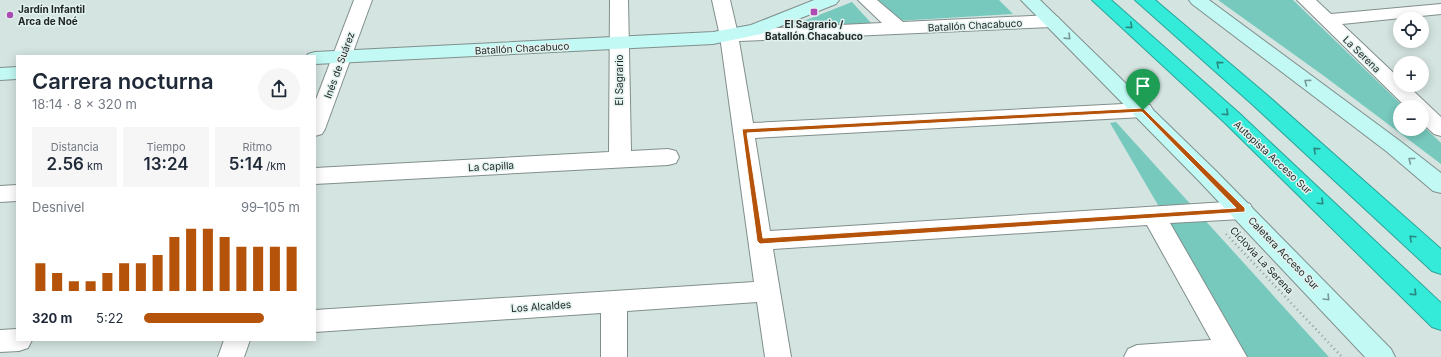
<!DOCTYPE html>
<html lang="es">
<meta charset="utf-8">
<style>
:root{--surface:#fff;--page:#f6f6f7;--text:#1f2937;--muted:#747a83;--accent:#b45309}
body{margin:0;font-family:Inter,sans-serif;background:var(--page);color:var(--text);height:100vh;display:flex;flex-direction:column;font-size:15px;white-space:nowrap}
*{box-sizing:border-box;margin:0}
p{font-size:13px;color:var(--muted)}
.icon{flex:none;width:22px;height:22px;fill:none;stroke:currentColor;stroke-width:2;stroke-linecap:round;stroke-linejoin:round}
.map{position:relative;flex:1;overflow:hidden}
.panel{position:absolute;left:16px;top:55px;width:300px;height:286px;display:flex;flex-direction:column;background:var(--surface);border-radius:0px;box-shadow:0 2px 10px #0003}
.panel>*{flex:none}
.buttons{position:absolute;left:1393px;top:12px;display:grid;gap:8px}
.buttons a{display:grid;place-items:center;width:36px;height:36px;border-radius:50%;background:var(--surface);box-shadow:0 2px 10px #0003;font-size:20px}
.pin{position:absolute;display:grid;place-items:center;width:34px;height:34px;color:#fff;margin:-41px -17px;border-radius:50% 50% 50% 0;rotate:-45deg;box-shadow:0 0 4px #0007}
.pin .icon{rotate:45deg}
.round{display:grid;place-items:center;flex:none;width:42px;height:42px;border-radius:21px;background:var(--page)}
.summary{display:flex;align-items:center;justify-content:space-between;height:68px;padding:0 16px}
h1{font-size:22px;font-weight:600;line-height:30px}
.metrics{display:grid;grid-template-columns:repeat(3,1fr);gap:6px;height:68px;padding:4px 16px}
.metrics div{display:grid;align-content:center;border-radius:0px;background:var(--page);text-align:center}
.metrics b{font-size:17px;font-weight:600}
.metrics small{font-size:11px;font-weight:400}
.metrics p{font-size:11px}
.chart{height:112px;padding:8px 16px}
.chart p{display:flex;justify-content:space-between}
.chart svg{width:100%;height:72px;margin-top:4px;stroke:var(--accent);stroke-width:6}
ul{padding:0 16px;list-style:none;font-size:13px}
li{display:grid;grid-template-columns:64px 48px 1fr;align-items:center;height:30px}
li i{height:10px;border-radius:5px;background:var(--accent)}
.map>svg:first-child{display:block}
.green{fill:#77c9be}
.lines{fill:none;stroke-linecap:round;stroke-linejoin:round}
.street-casing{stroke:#808f8c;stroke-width:2}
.secondary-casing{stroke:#808f8c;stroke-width:2}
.highway-casing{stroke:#2ca599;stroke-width:2}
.path{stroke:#909c9a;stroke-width:2.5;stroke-dasharray:1 3.5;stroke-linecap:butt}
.street{fill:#fff;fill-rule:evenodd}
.secondary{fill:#c2f9f4;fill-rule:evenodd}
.highway{fill:#34ead9;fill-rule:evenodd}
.oneway{stroke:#29877e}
.oneway2{stroke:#789996}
.route{fill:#b45309;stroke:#fff;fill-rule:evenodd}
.poi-dot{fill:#ae4bb2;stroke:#e1f1ee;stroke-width:1.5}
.labels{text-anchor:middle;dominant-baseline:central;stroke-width:3;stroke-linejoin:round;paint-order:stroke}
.poi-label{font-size:10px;font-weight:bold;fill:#1e2423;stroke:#e1f1ee;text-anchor:start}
.street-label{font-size:10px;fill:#1e2423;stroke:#e1f1ee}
</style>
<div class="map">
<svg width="1441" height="357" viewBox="0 0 1441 357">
<rect width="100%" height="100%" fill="#d4e4e1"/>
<g class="green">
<path d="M872 0H999L1013 14 896 21Z"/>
<path d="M1218 0H1293L1404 107H1400V129H1422V125L1441 143V164L1324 76Z"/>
<path d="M852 2 872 24H796Z"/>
<path d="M1116 122 1329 357H1247L1110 123Z"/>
</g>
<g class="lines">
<g class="street-casing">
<g id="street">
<path d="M354 0H372L325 129 322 134 315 136V102Z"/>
<path d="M610 0H628L631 151 668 149 676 151 679 157 676 163 668 165 315 184V168L609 152Z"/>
<path d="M712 0H730L737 30 882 23 858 0H877L903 22 1052 15 1058 17 1061 21 1058 25 1052 27 739 41 753 123 1143 103 1150 105 1153 110 1150 115 1143 117 755 138 770 231 1242 201 1250 204 1253 210 1250 216 1242 219 1170 223 1247 357H1124L1128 349 1137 345 1211 340 1147 225 773 249 791 357H765L757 302 627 311V357H601V313L315 332V310L754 282 720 36Z"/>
<path d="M1297 0H1316L1331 14 1441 4V14L1342 24 1400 79V85H1407L1441 117V136L1434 134 1422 123V107H1406Z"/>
<path d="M17 185V201L0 202V186Z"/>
<path d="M17 329V340H32L28 348 19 351 0 352V330Z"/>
<path d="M224 340H250L244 357H218Z"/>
</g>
</g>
<g class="secondary-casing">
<g id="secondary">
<path d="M814 0H839L836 4 761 34 713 44 315 64V56H307L308 54 315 52 713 32 751 25Z"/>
<path d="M1021 0H1040L1216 171 1391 349 1395 357H1365L1200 182Z"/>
<path d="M1189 0H1209L1400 141 1441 173V193L1433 191 1386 151 1192 4Z"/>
<path d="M17 67V79L0 80V68Z"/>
</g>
</g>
<g class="highway-casing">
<g id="highway">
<path d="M1092 0H1111L1239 113 1441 303V330L1432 327 1225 123Z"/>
<path d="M1135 0H1155L1267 95 1441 249V274L1432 271 1253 105Z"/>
</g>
</g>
<path class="path" d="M1226 234 1342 357"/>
<use href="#street" class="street"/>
<use href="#secondary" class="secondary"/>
<use href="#highway" class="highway"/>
</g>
<defs><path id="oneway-chevron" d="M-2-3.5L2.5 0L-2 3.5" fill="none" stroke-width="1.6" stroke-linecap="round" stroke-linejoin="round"/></defs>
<g class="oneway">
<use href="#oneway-chevron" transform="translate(1130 26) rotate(42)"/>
<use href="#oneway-chevron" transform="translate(1219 64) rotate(-139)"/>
<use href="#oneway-chevron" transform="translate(1226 113) rotate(42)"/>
<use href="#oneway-chevron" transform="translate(1316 150) rotate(-138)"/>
<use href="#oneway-chevron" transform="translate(1321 202) rotate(43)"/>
<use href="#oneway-chevron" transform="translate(1412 238) rotate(-137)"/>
<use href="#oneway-chevron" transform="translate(1414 293) rotate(44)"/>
</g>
<g class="oneway2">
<use href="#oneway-chevron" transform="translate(1068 37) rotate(44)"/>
<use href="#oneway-chevron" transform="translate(1307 82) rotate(-143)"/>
<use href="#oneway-chevron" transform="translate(1411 160) rotate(-141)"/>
<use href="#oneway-chevron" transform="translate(1327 298) rotate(46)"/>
</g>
<path class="route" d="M1143 108 1245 208V212L760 244 757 241 742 129ZM1142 112 1236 208 763 238 747 133Z"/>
<g class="poi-dot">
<rect x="810" y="8" width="8" height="8" rx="2"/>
<circle cx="10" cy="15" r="4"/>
</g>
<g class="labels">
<g class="poi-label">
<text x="18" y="9">Jardín Infantil<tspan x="18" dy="12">Arca de Noé</tspan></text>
<text x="814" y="24" text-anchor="middle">El Sagrario /<tspan x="814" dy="12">Batallón Chacabuco</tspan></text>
</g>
<g class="street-label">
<text transform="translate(975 25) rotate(-3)">Batallón Chacabuco</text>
<text transform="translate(522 48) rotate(-3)">Batallón Chacabuco</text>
<text transform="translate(1362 54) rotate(44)">La Serena</text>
<text transform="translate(339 65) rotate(-70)">Inés de Suárez</text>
<text transform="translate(619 80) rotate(-90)">El Sagrario</text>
<text transform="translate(1273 157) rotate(43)">Autopista Acceso Sur</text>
<text transform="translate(491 166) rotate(-3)">La Capilla</text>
<text transform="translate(1284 253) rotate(46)">Caletera Acceso Sur</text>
<text transform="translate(1262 260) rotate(47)">Ciclovìa La Serena</text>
<text transform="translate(541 306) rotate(-4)">Los Alcaldes</text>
</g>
</g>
</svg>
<div class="buttons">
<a><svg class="icon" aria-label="locate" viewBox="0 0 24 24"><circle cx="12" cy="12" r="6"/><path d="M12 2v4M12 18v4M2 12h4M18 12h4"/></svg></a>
<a>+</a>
<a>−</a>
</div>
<div class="pin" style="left:1143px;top:110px;background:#1e9e55"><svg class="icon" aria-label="arrive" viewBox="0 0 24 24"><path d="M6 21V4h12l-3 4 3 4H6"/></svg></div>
<section class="panel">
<div class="summary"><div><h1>Carrera nocturna</h1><p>18:14 · 8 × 320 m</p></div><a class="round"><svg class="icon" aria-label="share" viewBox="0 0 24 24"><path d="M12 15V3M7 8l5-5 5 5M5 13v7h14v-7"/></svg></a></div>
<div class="metrics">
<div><p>Distancia</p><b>2.56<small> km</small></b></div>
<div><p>Tiempo</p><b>13:24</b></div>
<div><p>Ritmo</p><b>5:14<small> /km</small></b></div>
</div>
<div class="chart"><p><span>Desnivel</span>99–105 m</p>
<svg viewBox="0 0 160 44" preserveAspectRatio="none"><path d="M5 44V27M15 44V33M25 44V38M35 44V38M45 44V33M55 44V27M65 44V27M75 44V22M85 44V11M95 44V6M105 44V6M115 44V11M125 44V17M135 44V17M145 44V17M155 44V17"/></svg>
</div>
<ul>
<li><b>320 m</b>5:22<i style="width:77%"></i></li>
</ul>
</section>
</div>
